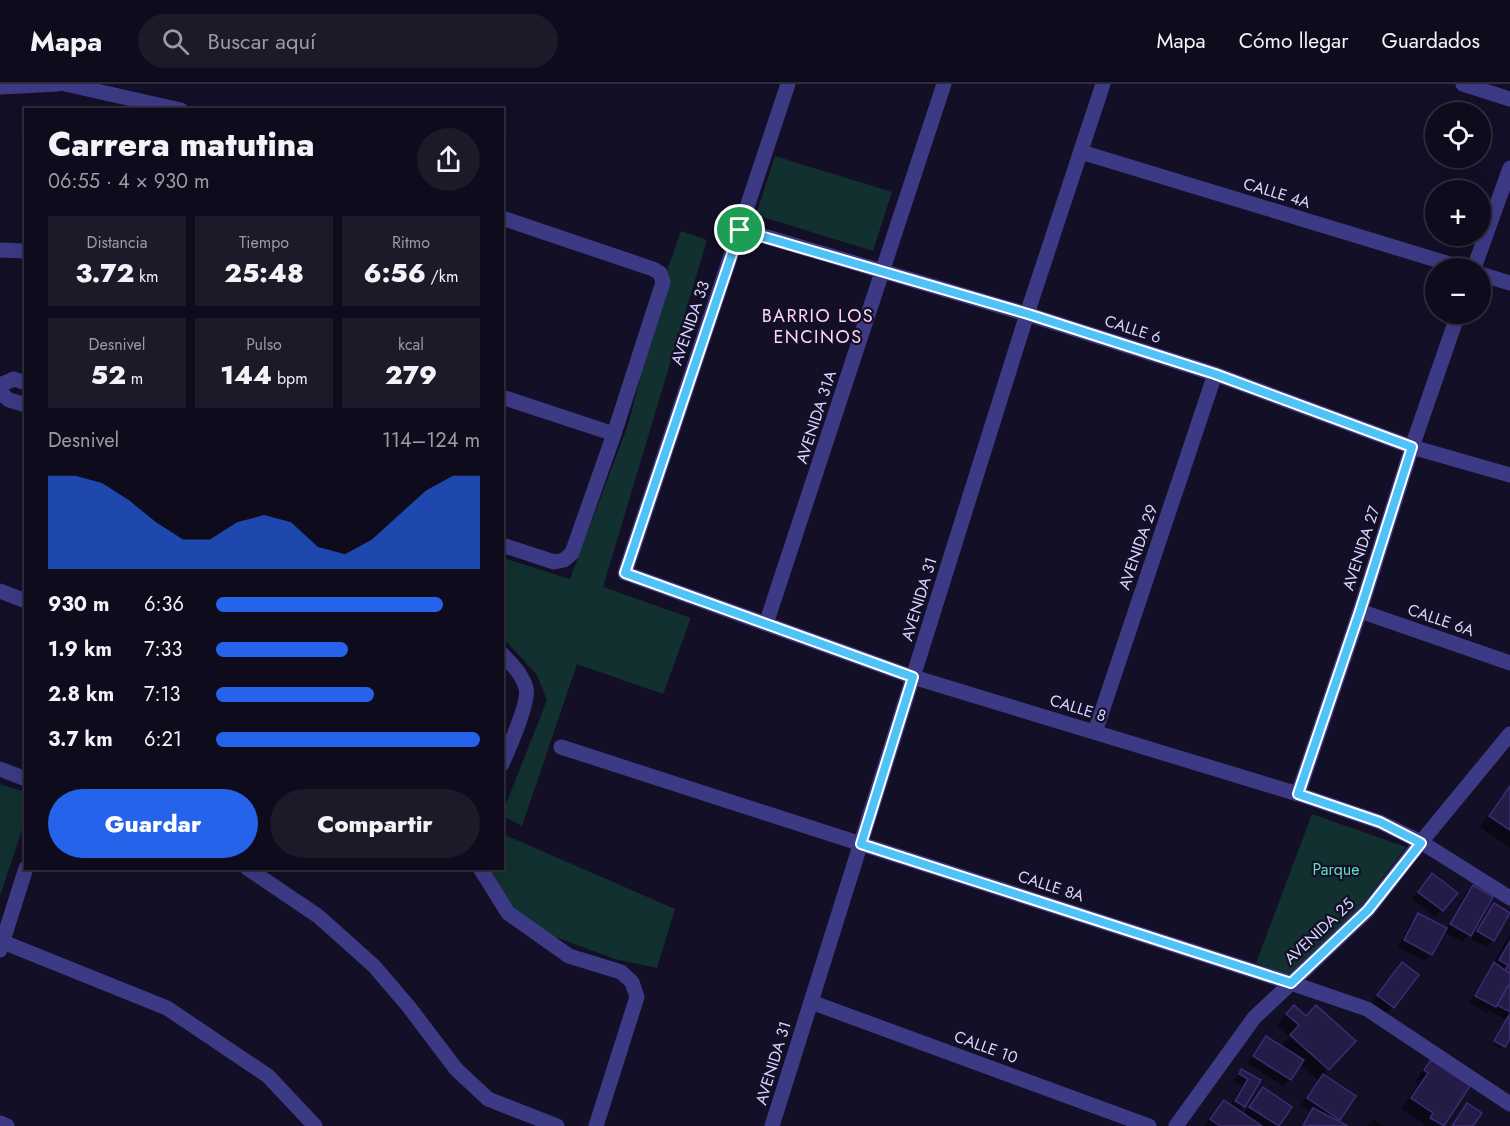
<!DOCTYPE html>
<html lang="es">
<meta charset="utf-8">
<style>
:root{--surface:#0e0b1c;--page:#1c1929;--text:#f1f3f6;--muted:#9b9ba3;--line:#2e2b3b;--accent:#2563eb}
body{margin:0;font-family:Jost,sans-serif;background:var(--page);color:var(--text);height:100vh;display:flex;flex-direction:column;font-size:22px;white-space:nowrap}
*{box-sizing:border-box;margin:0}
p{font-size:20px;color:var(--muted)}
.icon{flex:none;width:33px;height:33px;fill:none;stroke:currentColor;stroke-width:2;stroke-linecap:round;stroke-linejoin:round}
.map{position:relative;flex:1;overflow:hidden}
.sheet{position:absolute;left:24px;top:24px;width:480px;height:762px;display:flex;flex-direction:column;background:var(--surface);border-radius:0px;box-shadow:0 6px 24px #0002,0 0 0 2px var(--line)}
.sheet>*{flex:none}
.tools{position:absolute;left:1425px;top:18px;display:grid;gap:12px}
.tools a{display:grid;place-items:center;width:66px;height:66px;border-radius:50%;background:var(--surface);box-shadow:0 6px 24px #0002,0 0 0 2px var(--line);font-size:30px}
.pin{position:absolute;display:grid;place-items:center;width:51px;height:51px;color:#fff;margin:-26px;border:3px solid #fff;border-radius:50%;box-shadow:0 2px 6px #0007}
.round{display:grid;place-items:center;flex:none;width:63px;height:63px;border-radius:32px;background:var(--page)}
.headline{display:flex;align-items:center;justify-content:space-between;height:102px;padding:0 24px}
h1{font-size:33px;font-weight:800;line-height:45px}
.figures{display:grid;grid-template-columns:repeat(3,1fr);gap:9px;height:102px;padding:6px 24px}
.figures div{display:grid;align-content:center;border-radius:0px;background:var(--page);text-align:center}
.figures b{font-size:26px;font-weight:800}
.figures small{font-size:16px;font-weight:400}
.figures p{font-size:16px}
.chart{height:168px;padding:12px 24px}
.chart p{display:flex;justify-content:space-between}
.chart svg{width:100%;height:108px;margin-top:6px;fill:var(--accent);opacity:.7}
.button{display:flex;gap:12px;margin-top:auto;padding:12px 24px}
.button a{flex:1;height:69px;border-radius:36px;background:var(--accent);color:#fff;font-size:24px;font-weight:800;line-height:69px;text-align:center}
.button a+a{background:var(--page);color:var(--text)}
ul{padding:0 24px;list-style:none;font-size:20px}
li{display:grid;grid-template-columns:96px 72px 1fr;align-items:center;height:45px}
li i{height:15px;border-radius:8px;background:var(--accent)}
header{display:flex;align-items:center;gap:36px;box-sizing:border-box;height:84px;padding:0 30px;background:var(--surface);border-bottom:2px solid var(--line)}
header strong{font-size:28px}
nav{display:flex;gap:33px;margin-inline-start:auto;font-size:21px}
.search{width:420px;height:54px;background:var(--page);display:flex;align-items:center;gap:15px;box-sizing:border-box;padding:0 21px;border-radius:33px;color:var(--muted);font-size:22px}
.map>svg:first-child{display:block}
.green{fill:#12302f}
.shadow{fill:#0007}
.building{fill:#241b47;stroke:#3b2d73;stroke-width:1.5}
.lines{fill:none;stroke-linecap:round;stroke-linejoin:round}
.minor{stroke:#3d3a85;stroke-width:15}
.route-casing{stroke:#fff;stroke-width:12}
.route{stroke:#4fc3f7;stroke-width:8}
.labels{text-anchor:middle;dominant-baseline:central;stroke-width:4.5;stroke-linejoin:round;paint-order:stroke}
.street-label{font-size:16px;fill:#d9d4ff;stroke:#130f26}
.park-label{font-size:16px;fill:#5fe0c0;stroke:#130f26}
.neighbourhood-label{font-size:18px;letter-spacing:1.5px;fill:#ffd6f0;stroke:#130f26}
</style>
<header>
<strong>Mapa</strong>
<div class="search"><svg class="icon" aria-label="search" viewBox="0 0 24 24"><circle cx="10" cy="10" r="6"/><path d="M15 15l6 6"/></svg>Buscar aquí</div>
<nav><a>Mapa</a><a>Cómo llegar</a><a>Guardados</a></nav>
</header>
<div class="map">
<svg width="1510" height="1042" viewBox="0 0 1510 1042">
<rect width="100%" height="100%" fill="#130f26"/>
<g class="green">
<path d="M775 72 892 108 873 167 756 131Z"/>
<path d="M681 147 707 156 603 503 691 534 663 610 577 580 522 742 503 732 502 730 547 616 537 591 503 554V474L570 495 629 338 668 184Z"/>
<path d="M0 700 26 708 25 737 0 812Z"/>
<path d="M1312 730 1406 763 1359 825 1290 892 1256 879Z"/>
<path d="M503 750 675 825 657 884 615 875 542 848 515 826 499 808 486 785 502 784Z"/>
</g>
<g class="shadow">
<path d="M1510 704V764L1480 743 1500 714Z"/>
<path d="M1426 798 1455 809 1435 833 1412 815Z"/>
<path d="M1473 802 1469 851 1462 858 1443 847 1431 870 1424 877 1398 863 1411 838 1418 831 1446 845 1466 809Z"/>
<path d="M1494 821 1493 856 1486 863 1471 855 1487 828Z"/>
<path d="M1510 851V952L1501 965 1492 960 1506 936 1490 927 1487 929 1469 919Z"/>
<path d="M1396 887 1393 923 1386 930 1372 918Z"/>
<path d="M1294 923 1305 934 1353 957 1322 991 1354 1012 1336 1038 1345 1042H1301L1306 1032 1311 1028 1301 1021 1318 996 1300 980 1290 996 1283 1002 1247 979 1260 960 1266 954 1280 963 1290 953 1277 941Z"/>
<path d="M1431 978 1468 1002 1442 1042H1423L1424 1040 1401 1025 1418 1000 1415 998 1421 988Z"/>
<path d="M1242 987 1259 997 1244 1022 1238 1028 1243 1031 1256 1012 1263 1005 1290 1023 1278 1042H1204L1213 1029 1224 1018 1230 1022 1242 1002 1233 997Z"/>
<path d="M1374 1035 1384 1042H1367Z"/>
</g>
<g class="building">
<path d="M1510 702V746L1489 732Z"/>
<path d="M1432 789 1458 809 1443 827 1418 808Z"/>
<path d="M1473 801 1493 813 1471 852 1450 840Z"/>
<path d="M1494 819 1510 829 1494 857 1477 847Z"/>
<path d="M1418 829 1447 844 1432 871 1404 856Z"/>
<path d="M1510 857V890L1505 887 1508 881 1499 876Z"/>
<path d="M1402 878 1419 891 1394 924 1377 911Z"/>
<path d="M1494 878 1510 890V903L1508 902 1496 923 1475 912Z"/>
<path d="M1508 902 1510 903V928L1497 921Z"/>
<path d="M1294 921 1306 932 1316 921 1356 957 1329 986 1290 951 1299 941 1286 930Z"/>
<path d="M1509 931 1510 955 1505 963 1494 957Z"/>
<path d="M1266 952 1304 976 1291 996 1253 972Z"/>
<path d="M1431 976 1470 1002 1444 1042 1430 1034 1433 1029 1411 1014 1428 989 1424 986Z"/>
<path d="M1241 985 1261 996 1245 1023 1235 1017 1248 995 1239 990Z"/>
<path d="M1323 990 1356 1012 1340 1036 1307 1014Z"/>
<path d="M1263 1003 1292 1023 1279 1042 1249 1023Z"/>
<path d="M1224 1016 1262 1042H1220L1210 1035Z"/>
<path d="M1467 1019 1482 1029 1473 1042H1452Z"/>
<path d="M1313 1024 1348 1042 1303 1041Z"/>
</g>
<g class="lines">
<g class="minor">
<path d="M65 0 181 26"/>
<path d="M788 0 625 489 913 593 1298 710 1380 738 1421 758 1510 814"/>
<path d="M1463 0 1510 15"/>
<path d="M0 3 58 0"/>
<path d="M1081 68 1463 184"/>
<path d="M502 134 653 185 660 189 663 198 614 350 572 469 564 476 554 478 502 461"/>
<path d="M740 145 1027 230 1215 290 1412 363 1510 391"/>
<path d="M0 166 26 167"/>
<path d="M1474 184 1510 84"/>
<path d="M1480 190 1510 199"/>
<path d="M0 301 14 295 26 299"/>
<path d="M0 308 9 316 26 321"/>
<path d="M502 313 614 350"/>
<path d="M0 507 26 517"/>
<path d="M1360 527 1510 579"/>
<path d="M766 540 944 0"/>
<path d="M502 570C512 580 522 590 526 604 530 617 508 666 502 680"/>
<path d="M1095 648 1215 290"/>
<path d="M561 663 1291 899 1367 925 1510 1020"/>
<path d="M0 685 26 695"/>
<path d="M1298 710 1360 527 1412 363 1458 230"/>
<path d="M247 784 318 832 374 882 409 923 456 985 488 1015 557 1042"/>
<path d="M480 784 508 829 569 872 621 888 632 898 637 913 596 1042"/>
<path d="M3 858 167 924 268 992 315 1042"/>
<path d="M0 866 26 784"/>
<path d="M811 918 1149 1042"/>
<path d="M0 1039 7 1042"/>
<path d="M772 1042 1027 230 1103 0"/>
<path d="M1176 1042 1254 934 1368 826 1421 758 1510 650"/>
</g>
</g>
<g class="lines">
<g class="route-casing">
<path id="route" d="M740 146 1028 230 1215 290 1412 363 1360 527 1298 710 1380 738 1421 759 1368 826 1291 899 861 760 913 593 625 489Z"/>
</g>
<use href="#route" class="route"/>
</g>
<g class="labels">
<g class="street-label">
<text transform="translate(1277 109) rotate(17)">CALLE 4A</text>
<text transform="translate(690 239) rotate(-71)">AVENIDA 33</text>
<text transform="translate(1133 245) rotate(18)">CALLE 6</text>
<text transform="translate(816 333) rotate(-72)">AVENIDA 31A</text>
<text transform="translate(1138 463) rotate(-71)">AVENIDA 29</text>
<text transform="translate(1361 464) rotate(-72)">AVENIDA 27</text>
<text transform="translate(919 515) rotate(-73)">AVENIDA 31</text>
<text transform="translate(1441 536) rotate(19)">CALLE 6A</text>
<text transform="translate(1078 624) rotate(17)">CALLE 8</text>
<text transform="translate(1051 802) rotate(18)">CALLE 8A</text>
<text transform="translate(1319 847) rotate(-43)">AVENIDA 25</text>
<text transform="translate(986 963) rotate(20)">CALLE 10</text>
<text transform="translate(773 979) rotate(-73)">AVENIDA 31</text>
</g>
<g class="park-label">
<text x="1336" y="785">Parque</text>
</g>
<g class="neighbourhood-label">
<text x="818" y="232">BARRIO LOS<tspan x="818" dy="21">ENCINOS</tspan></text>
</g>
</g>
</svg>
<div class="tools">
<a><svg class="icon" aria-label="locate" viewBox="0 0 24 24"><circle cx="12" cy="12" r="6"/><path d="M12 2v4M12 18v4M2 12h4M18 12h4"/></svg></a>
<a>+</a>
<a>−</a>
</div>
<div class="pin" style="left:740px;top:146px;background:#1e9e55"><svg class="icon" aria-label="arrive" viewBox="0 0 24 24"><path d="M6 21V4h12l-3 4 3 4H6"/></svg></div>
<section class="sheet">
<div class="headline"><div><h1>Carrera matutina</h1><p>06:55 · 4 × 930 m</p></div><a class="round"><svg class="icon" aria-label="share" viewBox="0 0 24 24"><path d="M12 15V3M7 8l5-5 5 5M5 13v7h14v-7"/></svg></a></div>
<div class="figures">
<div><p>Distancia</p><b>3.72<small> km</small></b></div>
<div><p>Tiempo</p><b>25:48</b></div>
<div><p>Ritmo</p><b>6:56<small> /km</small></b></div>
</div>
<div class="figures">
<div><p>Desnivel</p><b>52<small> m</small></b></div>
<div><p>Pulso</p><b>144<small> bpm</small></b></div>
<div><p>kcal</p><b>279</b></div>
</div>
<div class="chart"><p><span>Desnivel</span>114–124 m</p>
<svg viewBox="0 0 160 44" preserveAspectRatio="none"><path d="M0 44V6L10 6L20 9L30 16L40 25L50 32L60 32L70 25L80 22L90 25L100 35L110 38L120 32L130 22L140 12L150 6L160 6V44z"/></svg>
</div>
<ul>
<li><b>930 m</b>6:36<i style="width:86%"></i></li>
<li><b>1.9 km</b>7:33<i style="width:50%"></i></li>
<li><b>2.8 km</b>7:13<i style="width:60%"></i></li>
<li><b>3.7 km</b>6:21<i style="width:100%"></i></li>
</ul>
<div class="button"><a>Guardar</a><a>Compartir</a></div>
</section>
</div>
